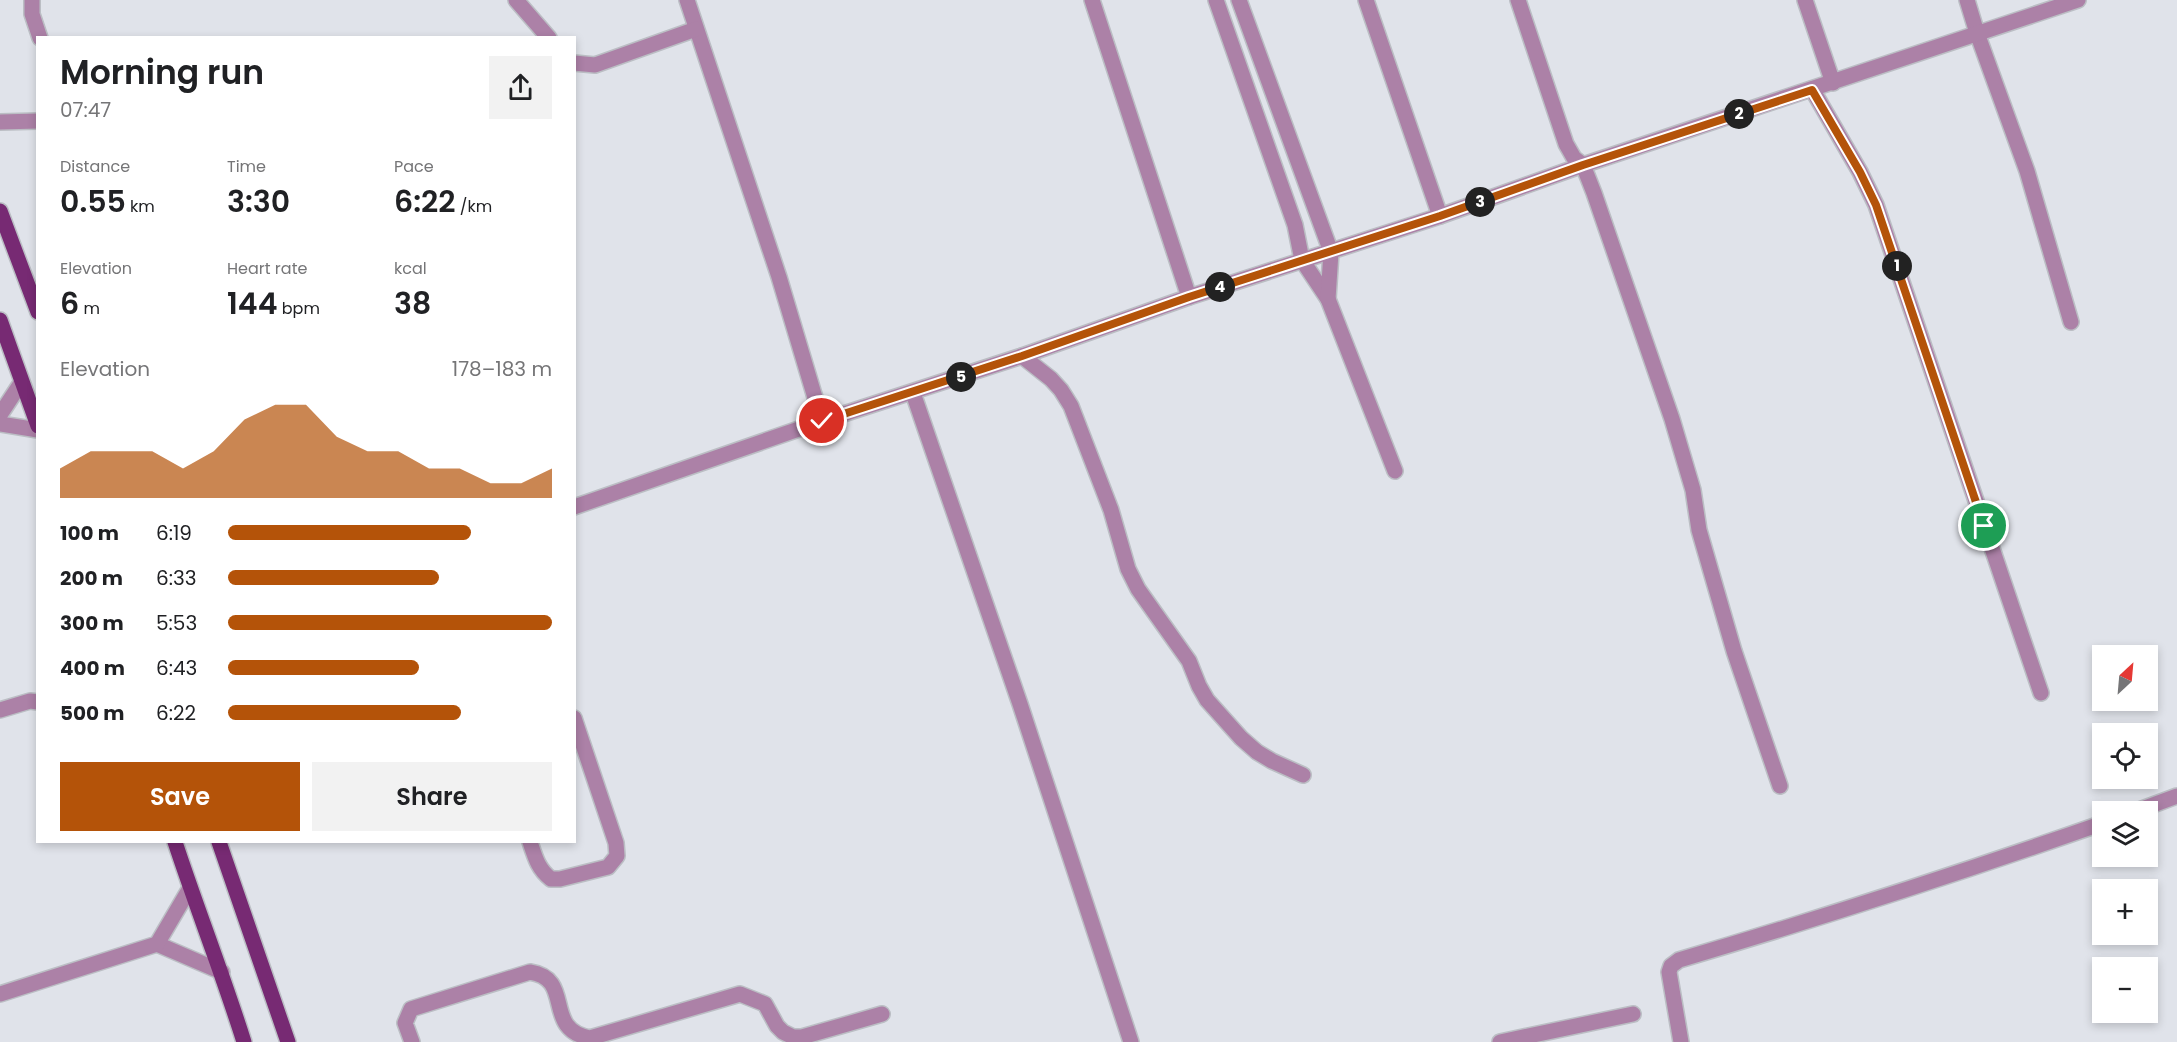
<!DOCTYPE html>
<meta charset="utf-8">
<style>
:root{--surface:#fff;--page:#f2f2f2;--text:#202124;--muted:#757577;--accent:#b45309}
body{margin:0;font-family:Poppins,sans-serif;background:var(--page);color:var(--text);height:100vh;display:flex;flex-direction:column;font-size:22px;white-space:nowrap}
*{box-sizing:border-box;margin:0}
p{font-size:20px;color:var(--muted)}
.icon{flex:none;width:33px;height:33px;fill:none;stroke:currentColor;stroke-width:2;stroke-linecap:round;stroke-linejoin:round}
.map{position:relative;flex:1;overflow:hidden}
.details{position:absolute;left:36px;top:36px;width:540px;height:807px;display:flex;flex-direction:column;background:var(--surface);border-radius:0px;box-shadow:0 3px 9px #0003}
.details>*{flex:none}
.needle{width:39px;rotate:26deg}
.tools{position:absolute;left:2092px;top:645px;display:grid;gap:12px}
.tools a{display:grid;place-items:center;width:66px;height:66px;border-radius:0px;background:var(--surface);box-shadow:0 3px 9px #0003;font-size:30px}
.pin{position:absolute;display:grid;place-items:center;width:51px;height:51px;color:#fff;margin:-26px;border:3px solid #fff;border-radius:50%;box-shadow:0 2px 6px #0007}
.km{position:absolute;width:30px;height:30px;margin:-15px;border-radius:50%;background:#222;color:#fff;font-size:16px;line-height:30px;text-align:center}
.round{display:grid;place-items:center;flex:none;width:63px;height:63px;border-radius:0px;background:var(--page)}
.headline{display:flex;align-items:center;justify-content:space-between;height:102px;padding:0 24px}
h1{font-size:33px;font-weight:600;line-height:45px}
.figures{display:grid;grid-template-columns:repeat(3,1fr);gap:9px;height:102px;padding:6px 24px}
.figures div{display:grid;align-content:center}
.figures b{font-size:30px;font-weight:600}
.figures small{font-size:16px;font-weight:400}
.figures p{font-size:16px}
.chart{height:168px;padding:12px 24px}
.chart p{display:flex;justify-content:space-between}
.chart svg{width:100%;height:108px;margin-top:6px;fill:var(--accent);opacity:.7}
.cta{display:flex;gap:12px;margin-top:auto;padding:12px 24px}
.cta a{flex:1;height:69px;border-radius:0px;background:var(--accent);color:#fff;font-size:24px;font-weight:600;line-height:69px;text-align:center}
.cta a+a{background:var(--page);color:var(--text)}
ul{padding:0 24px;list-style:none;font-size:20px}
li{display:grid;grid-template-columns:96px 72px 1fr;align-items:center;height:45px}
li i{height:15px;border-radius:8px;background:var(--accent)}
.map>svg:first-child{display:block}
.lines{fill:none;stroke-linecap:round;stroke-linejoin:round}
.minor-casing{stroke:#bbbec4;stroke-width:18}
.major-casing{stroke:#bbbec4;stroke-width:18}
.minor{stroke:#ac81a7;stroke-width:15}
.major{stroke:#772a73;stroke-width:15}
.route-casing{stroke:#fff;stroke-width:12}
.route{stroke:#b45309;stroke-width:8}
</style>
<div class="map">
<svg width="2177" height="1042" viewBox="0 0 2177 1042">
<rect width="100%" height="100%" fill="#e0e3ea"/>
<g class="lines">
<g class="minor-casing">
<g id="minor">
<path d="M32 0V14L40 38"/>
<path d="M516 0 549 38"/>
<path d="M687 0 779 277 822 421"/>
<path d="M1092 0 1189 297"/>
<path d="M1216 0 1295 225 1302 260 1328 299 1395 471"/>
<path d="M1239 0 1331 252 1328 299"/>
<path d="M1366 0 1440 216"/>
<path d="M1518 0 1566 144 1574 158 1583 165 1594 193 1672 419 1693 490 1699 530 1734 651 1780 786"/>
<path d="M1805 0 1833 83"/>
<path d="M1967 0 1977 33 2027 171 2071 322"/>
<path d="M574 63 595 65 696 29"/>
<path d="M1812 89 1860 172 1876 205 2041 693"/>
<path d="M0 122 38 121"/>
<path d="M1022 356 1051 379 1061 390 1071 406 1111 510 1128 569 1138 589 1189 661 1199 686 1207 700 1241 738 1257 752 1272 761 1303 775"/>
<path d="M913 393 1020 704 1131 1042"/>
<path d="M0 415 21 383"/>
<path d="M0 424 38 430"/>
<path d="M574 507 822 421 1022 356 1189 297 1440 216 1583 165 2078 0"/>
<path d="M0 710 30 701 38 702"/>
<path d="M2134 812 2177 796"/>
<path d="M530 842C535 857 538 869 551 879H560L608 867 617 856 616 843 574 718"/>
<path d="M157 944 222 972"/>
<path d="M0 994 157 944 190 888"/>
<path d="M412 1042 405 1023 411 1009 530 972C575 979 542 1029 590 1038L740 994 765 1004 777 1026 783 1032 793 1037H802L882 1014"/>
<path d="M1500 1042 1633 1014"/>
<path d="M1681 1042 1669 972 1671 966 1679 960C1821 918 1963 872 2103 823"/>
</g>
</g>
<g class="major-casing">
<g id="major">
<path d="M0 211 38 312"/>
<path d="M0 320 38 426"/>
<path d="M175 842C197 909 223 975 244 1042"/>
<path d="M219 842 288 1042"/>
</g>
</g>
<use href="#minor" class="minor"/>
<use href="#major" class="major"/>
</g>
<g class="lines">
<g class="route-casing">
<path id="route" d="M822 421 1022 356 1189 297 1440 216 1583 165 1812 90 1860 172 1876 205 1984 526"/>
</g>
<use href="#route" class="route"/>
</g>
</svg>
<div class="tools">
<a><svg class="needle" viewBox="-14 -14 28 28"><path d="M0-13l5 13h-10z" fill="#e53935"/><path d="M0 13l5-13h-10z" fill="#757577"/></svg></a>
<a><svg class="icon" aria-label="locate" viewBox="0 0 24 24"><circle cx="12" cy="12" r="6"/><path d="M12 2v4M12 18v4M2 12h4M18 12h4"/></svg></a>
<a><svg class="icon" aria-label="layers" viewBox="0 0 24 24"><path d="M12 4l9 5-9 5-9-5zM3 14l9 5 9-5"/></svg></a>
<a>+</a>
<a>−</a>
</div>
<div class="pin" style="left:1984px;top:526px;background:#1e9e55"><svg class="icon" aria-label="arrive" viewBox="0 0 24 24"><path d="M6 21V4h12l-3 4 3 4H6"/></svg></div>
<div class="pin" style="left:822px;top:421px;background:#d93025"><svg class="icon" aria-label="check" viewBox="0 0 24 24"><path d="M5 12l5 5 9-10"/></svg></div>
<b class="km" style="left:1897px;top:266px">1</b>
<b class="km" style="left:1739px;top:114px">2</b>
<b class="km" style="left:1480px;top:202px">3</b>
<b class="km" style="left:1220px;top:287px">4</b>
<b class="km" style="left:961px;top:377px">5</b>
<section class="details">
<div class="headline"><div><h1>Morning run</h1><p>07:47</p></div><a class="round"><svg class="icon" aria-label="share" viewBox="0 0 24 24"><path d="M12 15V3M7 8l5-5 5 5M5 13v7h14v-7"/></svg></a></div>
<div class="figures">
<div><p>Distance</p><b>0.55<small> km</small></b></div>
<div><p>Time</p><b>3:30</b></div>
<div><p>Pace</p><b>6:22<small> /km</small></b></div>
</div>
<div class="figures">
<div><p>Elevation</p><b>6<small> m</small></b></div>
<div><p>Heart rate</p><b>144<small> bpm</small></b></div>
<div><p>kcal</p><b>38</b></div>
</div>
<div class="chart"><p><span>Elevation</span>178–183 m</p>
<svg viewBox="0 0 160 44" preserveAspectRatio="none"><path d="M0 44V32L10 25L20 25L30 25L40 32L50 25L60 12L70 6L80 6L90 19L100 25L110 25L120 32L130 32L140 38L150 38L160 32V44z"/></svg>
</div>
<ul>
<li><b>100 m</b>6:19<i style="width:75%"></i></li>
<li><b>200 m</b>6:33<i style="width:65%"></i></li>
<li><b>300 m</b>5:53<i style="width:100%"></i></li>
<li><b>400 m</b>6:43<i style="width:59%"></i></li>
<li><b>500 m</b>6:22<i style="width:72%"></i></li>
</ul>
<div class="cta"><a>Save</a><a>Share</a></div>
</section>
</div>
